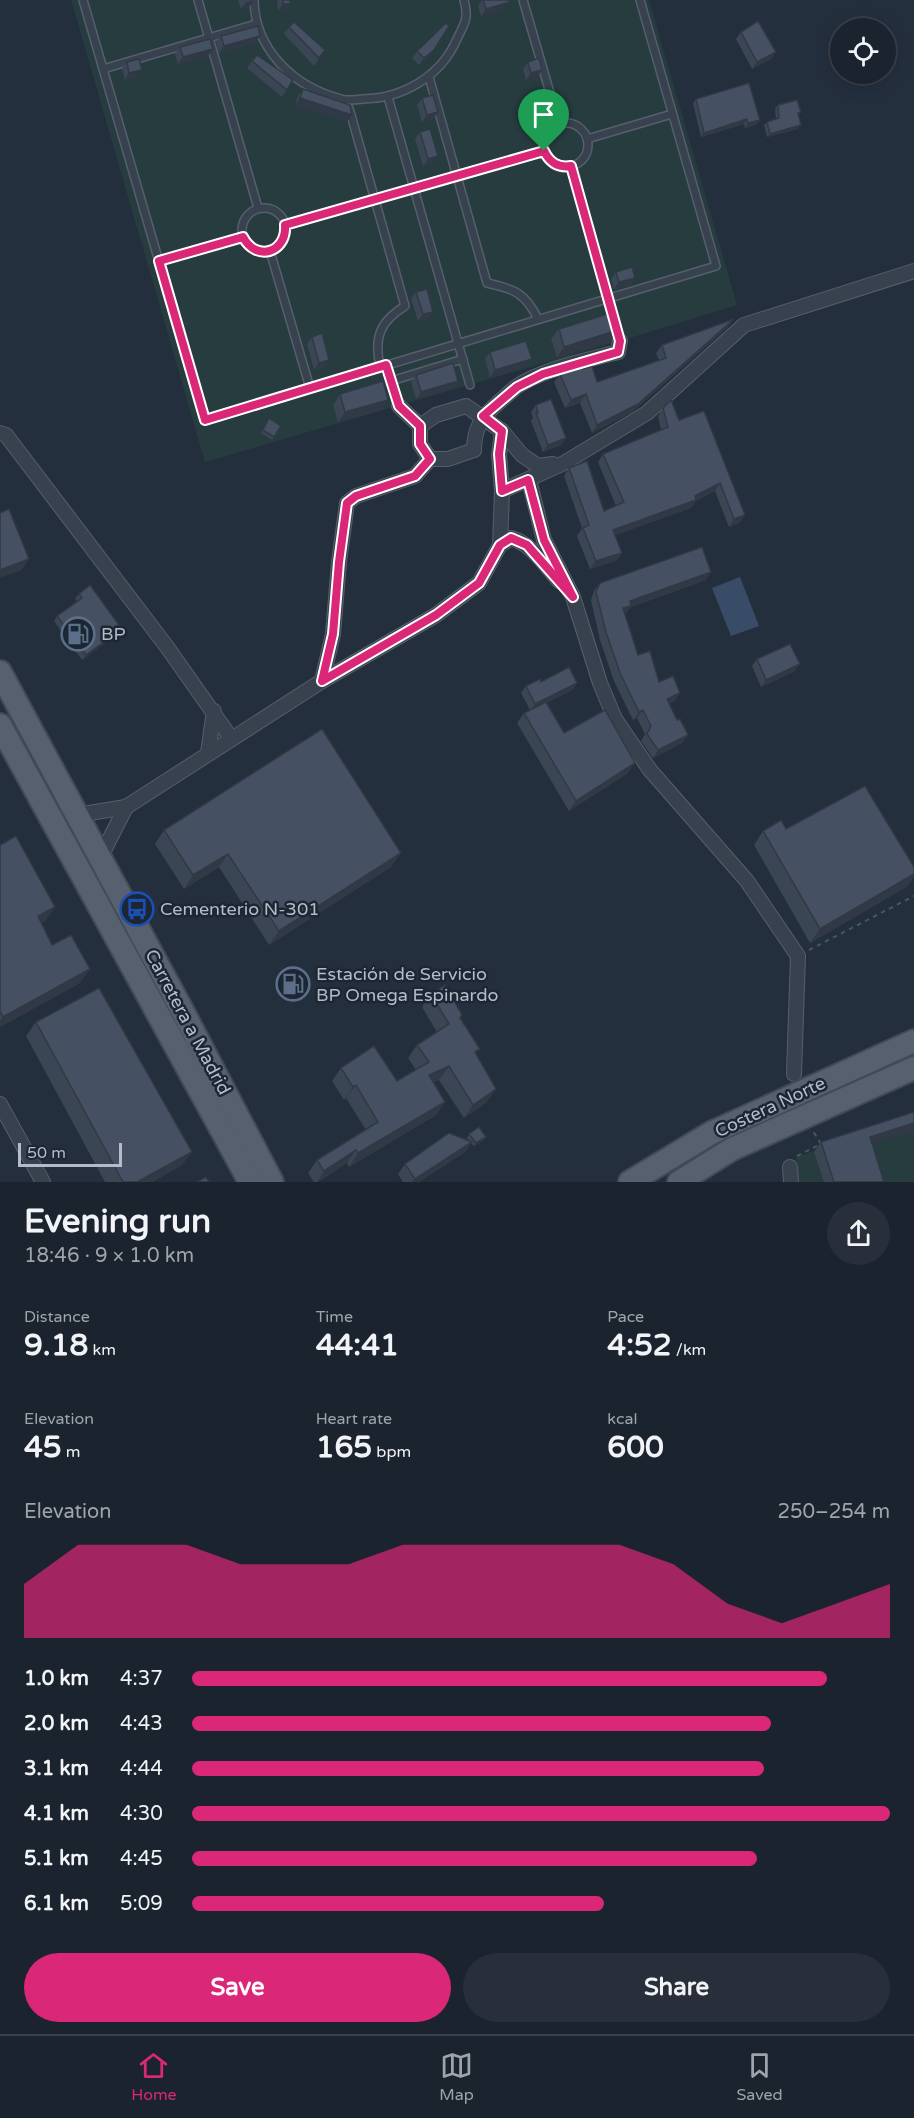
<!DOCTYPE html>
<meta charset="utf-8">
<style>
:root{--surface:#1b232e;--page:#282f3a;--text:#f1f3f6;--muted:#a0a4aa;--line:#39404a;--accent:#db2777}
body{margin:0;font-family:"Varela Round",sans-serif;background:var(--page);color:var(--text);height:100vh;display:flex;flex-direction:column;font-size:22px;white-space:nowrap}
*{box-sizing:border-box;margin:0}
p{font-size:20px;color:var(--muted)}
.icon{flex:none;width:33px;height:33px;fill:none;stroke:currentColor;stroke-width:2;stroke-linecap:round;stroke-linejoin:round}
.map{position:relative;height:1182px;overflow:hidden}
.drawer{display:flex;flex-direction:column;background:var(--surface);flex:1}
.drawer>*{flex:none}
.controls{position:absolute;left:830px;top:18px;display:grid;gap:12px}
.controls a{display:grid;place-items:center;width:66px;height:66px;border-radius:50%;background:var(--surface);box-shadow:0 3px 15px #0003,0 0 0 2px var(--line);font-size:30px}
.scale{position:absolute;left:18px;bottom:15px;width:104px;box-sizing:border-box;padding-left:6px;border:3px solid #b4bcc9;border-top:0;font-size:16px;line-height:21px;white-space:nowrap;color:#b4bcc9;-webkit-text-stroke:4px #1d2633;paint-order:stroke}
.pin{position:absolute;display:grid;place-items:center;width:51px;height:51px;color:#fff;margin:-62px -26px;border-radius:50% 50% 50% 0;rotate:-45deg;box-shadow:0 0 6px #0007}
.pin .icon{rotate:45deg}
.round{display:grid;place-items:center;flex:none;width:63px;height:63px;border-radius:32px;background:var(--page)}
.overview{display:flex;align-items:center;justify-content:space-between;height:102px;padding:0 24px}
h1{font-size:33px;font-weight:700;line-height:45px}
.metrics{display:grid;grid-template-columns:repeat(3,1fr);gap:9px;height:102px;padding:6px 24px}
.metrics div{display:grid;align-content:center}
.metrics b{font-size:30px;font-weight:700}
.metrics small{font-size:16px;font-weight:400}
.metrics p{font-size:16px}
.chart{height:168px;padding:12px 24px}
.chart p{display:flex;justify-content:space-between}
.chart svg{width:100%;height:108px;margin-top:6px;fill:var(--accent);opacity:.7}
.primary-button{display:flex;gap:12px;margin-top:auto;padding:12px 24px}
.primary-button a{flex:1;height:69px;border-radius:36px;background:var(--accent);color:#fff;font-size:24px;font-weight:700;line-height:69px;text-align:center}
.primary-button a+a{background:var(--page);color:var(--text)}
ul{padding:0 24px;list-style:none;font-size:20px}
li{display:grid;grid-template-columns:96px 72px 1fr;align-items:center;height:45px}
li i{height:15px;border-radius:8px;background:var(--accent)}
.tabs{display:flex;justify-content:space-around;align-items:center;height:84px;border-top:2px solid var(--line);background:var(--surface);font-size:16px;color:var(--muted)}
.tabs a{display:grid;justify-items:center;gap:3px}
.tabs .on{color:var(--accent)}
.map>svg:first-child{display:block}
.green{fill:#263c3f}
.water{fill:#394c67}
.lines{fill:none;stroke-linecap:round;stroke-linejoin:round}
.service-casing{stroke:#565f6c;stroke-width:10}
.minor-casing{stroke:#565f6c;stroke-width:16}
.primary-casing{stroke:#414a57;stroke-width:26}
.path{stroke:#44595c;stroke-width:2;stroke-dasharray:4.5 4.5;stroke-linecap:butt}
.service{stroke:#38414e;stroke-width:7}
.minor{stroke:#38414e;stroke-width:14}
.primary{stroke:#56606e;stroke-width:22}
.wall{fill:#3b4654}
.shaded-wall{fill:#303945}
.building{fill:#455162;stroke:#303945;stroke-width:1.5}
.route-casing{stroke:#fff;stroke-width:12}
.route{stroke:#db2777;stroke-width:8}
.labels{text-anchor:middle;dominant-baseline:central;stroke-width:5;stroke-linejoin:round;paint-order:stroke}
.poi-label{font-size:18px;fill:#b4bcc9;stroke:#1d2633;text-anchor:start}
.street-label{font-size:18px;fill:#b4bcc9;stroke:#1d2633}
</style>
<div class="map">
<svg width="914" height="1182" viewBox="0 0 914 1182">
<rect width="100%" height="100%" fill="#242f3e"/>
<g class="green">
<path d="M71 0H649L737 305 620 341 205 462Z"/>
<path d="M914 1119V1182H798L796 1157Z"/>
</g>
<path class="water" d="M740 577 759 626 731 636 712 588Z"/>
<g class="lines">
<g class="service-casing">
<g id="service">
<path d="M83 0 205 420 716 266 640 0"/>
<path d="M198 0 258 208"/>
<path d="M254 0C255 50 294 87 341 99 348 101 356 100 363 99 404 98 441 76 457 39 465 22 469 19 464 0"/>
<path d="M523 0 559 124"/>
<path d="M103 69 256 24"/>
<path d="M429 77 487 283C515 289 525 293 538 319"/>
<path d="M388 97 470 385"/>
<path d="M349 108 405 306C379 322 374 338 380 367"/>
<circle cx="566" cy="145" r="22"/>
<path d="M587 139 672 114"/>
<path d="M571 166 620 341"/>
<circle cx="264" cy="230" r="22"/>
<path d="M285 225 544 151"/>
<path d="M270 251 310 388"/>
<path d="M159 261 243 237"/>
<path d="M386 365 399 406"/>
<path d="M391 381 463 359"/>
</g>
</g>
<g class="minor-casing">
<g id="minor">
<path d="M399 406 420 426V444L430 459"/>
<path d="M502 431 522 455 538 466 553 464"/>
<path d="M0 433 6 435 167 647 231 738"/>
<path d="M529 480 544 540 573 597 600 683 615 719 650 770 747 881 798 956 794 1074"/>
<path d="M502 491 564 463 647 413 744 325 914 271"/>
<path d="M500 545 511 538C532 544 545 565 559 581"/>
<path d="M322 681 333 634 339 562 347 503 356 496 415 476 430 459H448L474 450C474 428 482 417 498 403 504 398 510 392 516 387 542 369 587 360 618 352L620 341"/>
<path d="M208 753 214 711"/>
<path d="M77 815 126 807 322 681 436 615 479 583 500 545 502 491 499 455 502 431 466 406 436 415 420 426"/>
<path d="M100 858 126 807"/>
<path d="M0 1104 43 1182"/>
<path d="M790 1167 791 1182"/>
</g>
</g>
<g class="primary-casing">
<g id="primary">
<path d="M0 672 182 1010 272 1182"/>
<path d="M0 725 250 1182"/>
<path d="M630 1182 713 1132 914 1041"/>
<path d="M679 1182 732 1149 914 1068"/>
</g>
</g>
<g class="path">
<path d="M809 950 914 896"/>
<path d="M797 1156 821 1144 813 1131"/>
</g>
<use href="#service" class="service"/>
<use href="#minor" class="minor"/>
<use href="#primary" class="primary"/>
</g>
<g class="wall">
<path d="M238 0H254L249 7 241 9Z"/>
<path d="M277 0H290V4L285 11H278Z"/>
<path d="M482 0H509L505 9 481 16 478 6Z"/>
<path d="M289 27 325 50 314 66 284 34Z"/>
<path d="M741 32 776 52 771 59 752 69 736 39Z"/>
<path d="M221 36 255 43 219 53 216 43Z"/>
<path d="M180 47 208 56 178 64 175 54Z"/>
<path d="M434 50 429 57 419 65 412 58 417 51Z"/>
<path d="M257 55 287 90 282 97 247 68Z"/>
<path d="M127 62 137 77 125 80 122 69Z"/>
<path d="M528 62 542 70 537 77 526 80 523 69Z"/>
<path d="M749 83 757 124 745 128 744 124 701 137 693 103 696 99Z"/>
<path d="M303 89 352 115 347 122 295 106 298 96Z"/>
<path d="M422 98 438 112 433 119 422 122 417 105Z"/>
<path d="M778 105 801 112 798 116V129L767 137 764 125 767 122 776 119 775 108Z"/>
<path d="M420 132 433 163 423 166 415 139Z"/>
<path d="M616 272 635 278 630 285 614 289 611 279Z"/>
<path d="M416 292 433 312 428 319 418 321 411 299Z"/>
<path d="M728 327 632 412 592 433 580 403 565 408 554 382 560 374 597 382 659 360 656 353 662 345Z"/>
<path d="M559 329 618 330 611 341 557 357 551 339Z"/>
<path d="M312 337 329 360 324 367 314 370 307 344Z"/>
<path d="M490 352 532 359 527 366 490 377 485 359Z"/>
<path d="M416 375 458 381 453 388 416 399 411 382Z"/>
<path d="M340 394 381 410 338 422 333 405Z"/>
<path d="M536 405 566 438 561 445 543 452 531 421 533 418 531 412Z"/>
<path d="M663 408 679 420 745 515 739 523 729 527 715 491 696 501 691 508 615 535 622 553 616 561 590 569 577 536 582 528 564 476 569 468 604 511 616 506 598 462 603 454 661 430 658 416Z"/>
<path d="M269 418 281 426 272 440 261 433Z"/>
<path d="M706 580 631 607 625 614 638 655 675 701 669 703 677 720 688 735 682 743 653 758 641 741 645 734 637 718 633 720 614 681 600 640 591 600 594 591 600 583Z"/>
<path d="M79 594 116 629 110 634 112 636 109 640 82 660 54 621 57 616 77 601 75 598Z"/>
<path d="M757 659 795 671 761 687 752 666Z"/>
<path d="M541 682 577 683 572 690 546 703 564 733 628 773 569 811 517 723 524 713 530 710 521 693 526 686Z"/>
<path d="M786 829 908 886 810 943 754 845 763 831Z"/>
<path d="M164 830 391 867 269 945 219 867 184 889 155 844Z"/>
<path d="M0 845 55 907 45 921 41 923 52 945 80 983 0 1027Z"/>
<path d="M431 994 460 1018 476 1055 487 1102 464 1118 439 1080 433 1082 445 1102 436 1115 349 1167 347 1163 318 1182H314L308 1173 317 1160 366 1130 346 1098 344 1100 332 1081 341 1068 397 1081 416 1070 408 1058 417 1045 437 1032 422 1007Z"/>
<path d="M36 1022 182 1165 152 1182H105L26 1036Z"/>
<path d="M469 1134 486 1137 484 1140 474 1146 471 1143 465 1152 419 1182H403L398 1174 405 1164 469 1141 467 1138Z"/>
<path d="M821 1142 872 1144 884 1182H824L814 1152Z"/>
</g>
<g class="shaded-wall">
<path d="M254 0 249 7 241 9 246 2Z"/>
<path d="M510 2 505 9 481 16 486 9Z"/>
<path d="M283 4H290L285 11H278Z"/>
<path d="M260 36 255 43 219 53 224 46Z"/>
<path d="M213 49 208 56 178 64 183 57Z"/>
<path d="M434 50 429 57 419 65 424 58Z"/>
<path d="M776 52 771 59 752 69 757 62Z"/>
<path d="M142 70 137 77 125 80 129 73Z"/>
<path d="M542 70 537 77 526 80 531 73Z"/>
<path d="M300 98 352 115 347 122 295 106Z"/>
<path d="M438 112 433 119 422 122 427 115Z"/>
<path d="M747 119 744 124 701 137 704 133Z"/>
<path d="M760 120 757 124 745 128 748 123Z"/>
<path d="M801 125 798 129 767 137 770 134Z"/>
<path d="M438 156 433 163 423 166 428 159Z"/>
<path d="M635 278 630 285 614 289 619 282Z"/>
<path d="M433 312 428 319 418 321 423 314Z"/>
<path d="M734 319 728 327 632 412 592 433 597 425Z"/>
<path d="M618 330 611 341 557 357 564 347Z"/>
<path d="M532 359 527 366 490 377 495 370Z"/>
<path d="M329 360 324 367 314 370 319 363Z"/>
<path d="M458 381 453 388 416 399 421 392Z"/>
<path d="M586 394 580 403 565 408 571 400Z"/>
<path d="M388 400 381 410 338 422 345 412Z"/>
<path d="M566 438 561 445 543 452 548 445Z"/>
<path d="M720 483 715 491 696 501 691 508 608 538 613 530 695 496Z"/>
<path d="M745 515 739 523 729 527 734 519Z"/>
<path d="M622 553 616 561 590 569 596 561Z"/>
<path d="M29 559 22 570 0 578V570Z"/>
<path d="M711 572 706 580 631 607 625 614 618 616 630 601Z"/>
<path d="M119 625 116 629 106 637 109 632Z"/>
<path d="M112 636 109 640 82 660 86 655Z"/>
<path d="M800 664 795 671 761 687 766 680Z"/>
<path d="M577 683 572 690 530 711 535 704Z"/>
<path d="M680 693 675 701 662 707 667 699Z"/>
<path d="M643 710 637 718 633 720 639 712Z"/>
<path d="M688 735 682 743 653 758 658 750Z"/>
<path d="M635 763 628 773 569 811 576 801Z"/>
<path d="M401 853 391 867 269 945 279 931Z"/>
<path d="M228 854 219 867 184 889 193 875Z"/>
<path d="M914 874V877L908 886 810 943 820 929Z"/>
<path d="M55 907 45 921 28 930 38 916Z"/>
<path d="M90 969 80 983 0 1027V1021L3 1017Z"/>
<path d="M449 1066 439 1080 420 1088 429 1075Z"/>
<path d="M356 1085 346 1098 344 1100 353 1087Z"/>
<path d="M496 1089 487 1102 464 1118 473 1105Z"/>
<path d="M445 1102 436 1115 349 1167 358 1153Z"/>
<path d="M914 1123V1131L863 1147 870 1137Z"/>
<path d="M486 1137 484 1140 474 1146 476 1143Z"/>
<path d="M472 1142 465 1152 419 1182H412L415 1179Z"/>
<path d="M356 1150 347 1163 318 1182H317L324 1171Z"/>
<path d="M192 1152 182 1165 152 1182H137Z"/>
</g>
<g class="building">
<rect x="283" y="0" width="7" height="4"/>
<path d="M483 0H509L510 2 486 9Z"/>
<path d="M758 21 776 52 757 62 741 32Z"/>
<path d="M294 22 325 50 319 58 289 27Z"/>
<path d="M446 23 449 26 434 50 424 58 417 51Z"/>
<path d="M258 26 260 36 224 46 221 36Z"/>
<path d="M210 39 213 49 183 57 180 47Z"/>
<path d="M257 55 293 80 287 90 252 61Z"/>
<path d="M539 58 542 70 531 73 528 62Z"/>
<path d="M139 59 142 70 129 73 127 62Z"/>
<path d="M749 83 760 120 748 123 747 119 704 133 696 99Z"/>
<path d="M303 89 350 105 352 115 300 98Z"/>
<path d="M433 95 438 112 427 115 422 98Z"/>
<path d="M797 100 801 112 798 113 801 125 770 134 767 122 779 118 778 105Z"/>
<path d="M430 129 438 156 428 159 420 132Z"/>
<path d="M632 267 635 278 619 282 616 272Z"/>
<path d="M427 289 433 312 423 314 416 292Z"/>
<path d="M614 312 618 330 564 347 559 329Z"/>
<path d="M734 319 638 404 597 425 586 394 571 400 560 374 581 367 583 369 592 366 597 382 666 358 662 345Z"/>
<path d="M322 333 329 360 319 363 312 337Z"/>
<path d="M526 341 532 359 495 370 490 352Z"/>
<path d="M453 363 458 381 421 392 416 375Z"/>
<path d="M383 381 388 400 345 412 340 394Z"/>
<path d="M551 399 566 438 548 445 536 413H538L536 405Z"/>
<path d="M671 400 679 420 704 411 745 515 734 519 720 483 695 496 696 500 613 530 622 553 596 561 583 528 589 525 569 468 587 461 604 511 624 502 603 454 668 427 663 408Z"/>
<path d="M269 418 281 426 274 437 263 430Z"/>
<path d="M9 509 29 559 0 570V513Z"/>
<path d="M702 547 711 572 630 601 631 606 623 608 638 655 650 651 659 682 673 676 680 693 667 699 677 720 680 719 688 735 658 750 647 734 651 726 643 710 639 712 620 673 606 632 596 592 600 583Z"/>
<path d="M90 585 119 625 109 632 112 636 86 655 57 616 82 598 79 594Z"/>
<path d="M790 644 800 664 766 680 757 659Z"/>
<path d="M569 667 577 683 535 704 526 686 540 679 541 682Z"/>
<path d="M546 702 564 733 605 710 635 763 576 801 524 713Z"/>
<path d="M322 729 401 853 279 931 228 854 193 875 164 830Z"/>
<path d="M865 786 914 867V874L820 929 763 831 781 820 786 829Z"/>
<path d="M16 836 55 907 38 916 52 945 71 935 90 969 3 1017 0 1011V845Z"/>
<path d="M445 985 462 1015 460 1018 480 1049 475 1052 496 1089 473 1105 449 1066 429 1075 445 1102 358 1153 356 1150 324 1171 317 1160 378 1122 356 1085 353 1087 341 1068 374 1046 397 1081 429 1062 417 1045 449 1024 431 994Z"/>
<path d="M99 988 192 1152 137 1182H123L36 1022Z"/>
<path d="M914 1112V1123L870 1137 884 1182H834L821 1142Z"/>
<path d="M479 1127 486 1137 476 1143 469 1134Z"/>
<path d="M449 1133 472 1142 415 1179 405 1164Z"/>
<path d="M206 1177 209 1182H197Z"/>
</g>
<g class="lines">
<g class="route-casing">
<path id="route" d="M544 151C550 163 558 168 571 166L620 341 618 352 543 374 517 387 483 416 502 431 499 454 502 491 528 480 544 540 573 597 527 545 511 538 500 545 479 583 436 615 322 681 333 634 339 562 347 503 356 496 415 476 430 459 420 444V426L399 406 386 365 205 420 159 261 243 237C256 262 287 253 285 225Z"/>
</g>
<use href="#route" class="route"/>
</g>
<defs>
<g id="fuel-ring" transform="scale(1.725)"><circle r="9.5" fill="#1d2633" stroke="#5c6f8a" stroke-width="1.5"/><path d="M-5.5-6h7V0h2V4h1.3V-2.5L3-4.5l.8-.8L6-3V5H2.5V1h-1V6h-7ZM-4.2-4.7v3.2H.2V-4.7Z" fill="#5c6f8a"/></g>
<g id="bus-ring" transform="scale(1.725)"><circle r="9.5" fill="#1d2633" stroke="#1a4fb4" stroke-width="1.5"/><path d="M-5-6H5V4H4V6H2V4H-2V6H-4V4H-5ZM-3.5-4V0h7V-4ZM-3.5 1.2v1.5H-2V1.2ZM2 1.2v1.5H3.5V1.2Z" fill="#1a4fb4"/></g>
</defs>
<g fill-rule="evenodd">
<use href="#fuel-ring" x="78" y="634"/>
<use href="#bus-ring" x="137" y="909"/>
<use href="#fuel-ring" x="293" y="984"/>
</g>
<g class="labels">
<g class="poi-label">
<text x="101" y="634">BP</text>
<text x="160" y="909">Cementerio N-301</text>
<text x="316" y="974">Estación de Servicio<tspan x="316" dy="21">BP Omega Espinardo</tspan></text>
</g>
<g class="street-label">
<text transform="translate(188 1022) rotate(62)">Carretera a Madrid</text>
<text transform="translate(770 1107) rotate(-25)">Costera Norte</text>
</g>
</g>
</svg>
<div class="controls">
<a><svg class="icon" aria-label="locate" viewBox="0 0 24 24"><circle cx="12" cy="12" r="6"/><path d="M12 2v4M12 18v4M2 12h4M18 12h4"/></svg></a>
</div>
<div class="scale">50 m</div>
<div class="pin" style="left:544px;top:151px;background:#1e9e55"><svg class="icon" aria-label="arrive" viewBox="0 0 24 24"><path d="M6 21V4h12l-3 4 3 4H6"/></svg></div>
</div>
<section class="drawer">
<div class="overview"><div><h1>Evening run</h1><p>18:46 · 9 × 1.0 km</p></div><a class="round"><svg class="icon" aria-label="share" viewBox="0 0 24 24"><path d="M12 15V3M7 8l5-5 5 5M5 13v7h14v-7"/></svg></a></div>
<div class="metrics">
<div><p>Distance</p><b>9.18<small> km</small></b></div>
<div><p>Time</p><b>44:41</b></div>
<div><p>Pace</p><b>4:52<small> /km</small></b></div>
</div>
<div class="metrics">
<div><p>Elevation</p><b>45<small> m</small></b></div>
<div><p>Heart rate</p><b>165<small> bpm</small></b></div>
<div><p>kcal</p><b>600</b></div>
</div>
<div class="chart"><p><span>Elevation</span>250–254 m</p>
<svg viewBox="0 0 160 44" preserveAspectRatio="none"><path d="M0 44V22L10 6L20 6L30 6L40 14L50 14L60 14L70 6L80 6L90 6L100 6L110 6L120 14L130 30L140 38L150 30L160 22V44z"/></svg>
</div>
<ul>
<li><b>1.0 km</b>4:37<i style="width:91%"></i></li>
<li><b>2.0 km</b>4:43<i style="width:83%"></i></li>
<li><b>3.1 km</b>4:44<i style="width:82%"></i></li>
<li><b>4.1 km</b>4:30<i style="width:100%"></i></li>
<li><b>5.1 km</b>4:45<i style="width:81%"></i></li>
<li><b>6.1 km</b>5:09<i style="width:59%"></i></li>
</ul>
<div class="primary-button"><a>Save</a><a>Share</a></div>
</section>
<nav class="tabs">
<a class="on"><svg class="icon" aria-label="home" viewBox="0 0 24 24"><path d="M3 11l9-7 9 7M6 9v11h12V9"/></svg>Home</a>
<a><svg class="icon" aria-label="map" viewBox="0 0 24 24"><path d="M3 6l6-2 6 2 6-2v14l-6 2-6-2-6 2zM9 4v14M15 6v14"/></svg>Map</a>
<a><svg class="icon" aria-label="saved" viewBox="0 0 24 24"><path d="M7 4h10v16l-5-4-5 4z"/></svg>Saved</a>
</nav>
